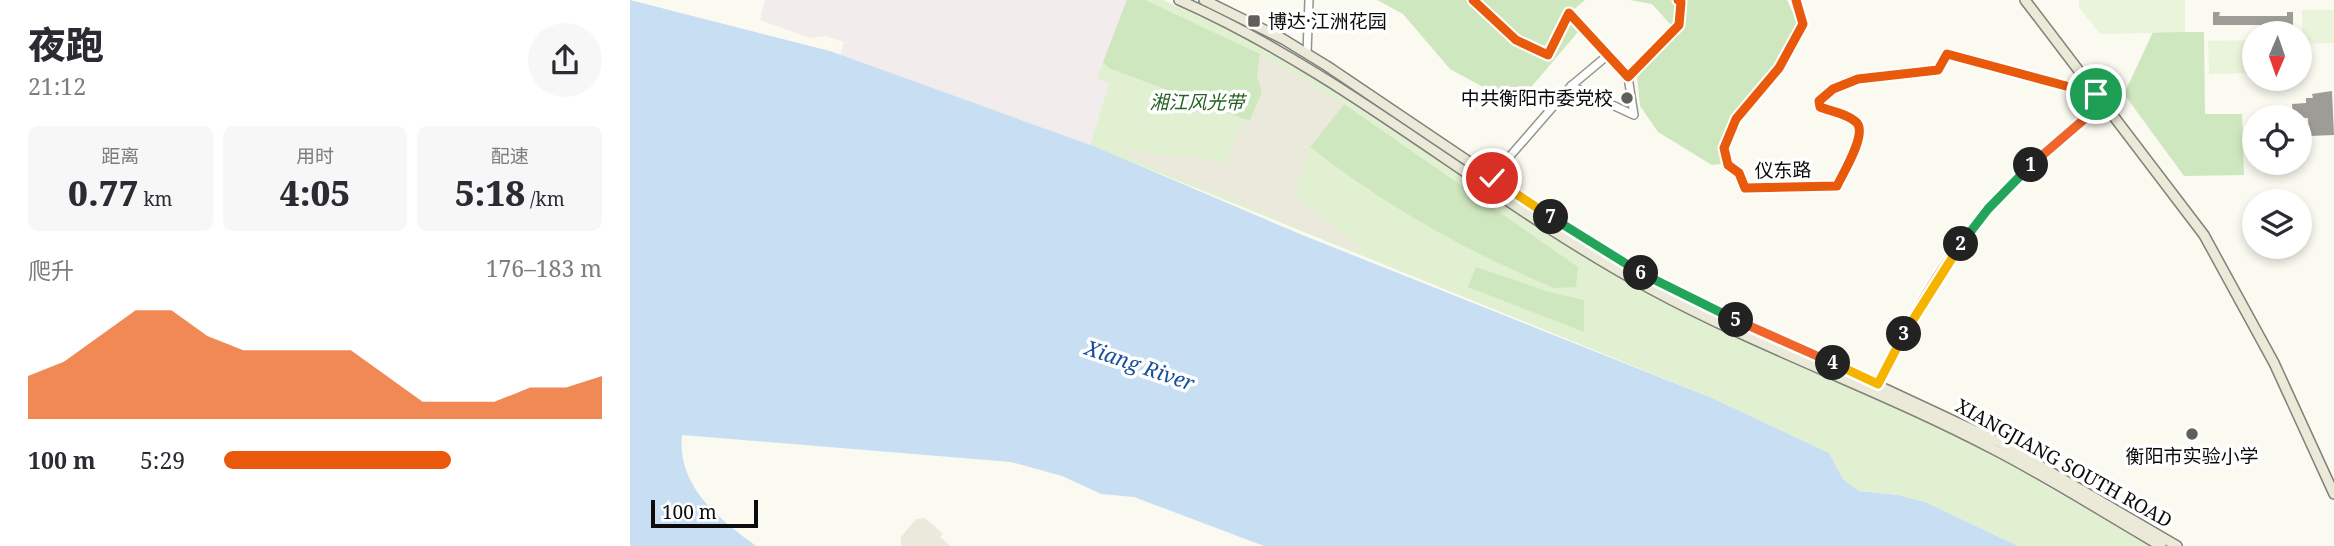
<!DOCTYPE html>
<html lang="zh">
<meta charset="utf-8">
<style>
:root{--surface:#fff;--page:#f7f7f7;--text:#2b2b33;--muted:#7c7c81;--accent:#ea580c}
body{margin:0;font-family:"Noto Serif","Noto Sans SC",serif;background:var(--page);color:var(--text);height:100vh;display:flex;flex-direction:column;font-size:26px;white-space:nowrap}
*{box-sizing:border-box;margin:0}
p{font-size:23px;color:var(--muted)}
.icon{flex:none;width:38px;height:38px;fill:none;stroke:currentColor;stroke-width:2;stroke-linecap:round;stroke-linejoin:round}
.map{position:relative;flex:1;overflow:hidden}
.side{display:flex;flex-direction:column;background:var(--surface);width:630px}
.side>*{flex:none}
.needle{width:46px;rotate:182deg}
.buttons{position:absolute;left:1612px;top:21px;display:grid;gap:14px}
.buttons a{display:grid;place-items:center;width:70px;height:70px;border-radius:50%;background:var(--surface);box-shadow:0 4px 10px #0003;font-size:35px}
.scale{position:absolute;left:21px;bottom:18px;width:107px;box-sizing:border-box;padding-left:7px;border:4px solid #0c0c0c;border-top:0;font-size:19px;line-height:24px;white-space:nowrap;color:#0c0c0c;-webkit-text-stroke:5px #fff;paint-order:stroke}
.pin{position:absolute;display:grid;place-items:center;width:60px;height:60px;color:#fff;margin:-30px;border:4px solid #fff;border-radius:50%;box-shadow:0 2px 7px #0007}
.km{position:absolute;width:35px;height:35px;margin:-18px;border-radius:50%;background:#222;color:#fff;font-size:19px;line-height:35px;text-align:center}
.round{display:grid;place-items:center;flex:none;width:74px;height:74px;border-radius:37px;background:var(--page)}
.headline{display:flex;align-items:center;justify-content:space-between;height:119px;padding:0 28px}
h1{font-size:38px;font-weight:800;line-height:52px}
.figures{display:grid;grid-template-columns:repeat(3,1fr);gap:10px;height:119px;padding:7px 28px}
.figures div{display:grid;align-content:center;border-radius:10px;background:var(--page);text-align:center}
.figures b{font-size:35px;font-weight:800}
.figures small{font-size:19px;font-weight:400}
.figures p{font-size:19px}
.chart{height:196px;padding:14px 28px}
.chart p{display:flex;justify-content:space-between}
.chart svg{width:100%;height:126px;margin-top:7px;fill:var(--accent);opacity:.7}
ul{padding:0 28px;list-style:none;font-size:23px}
li{display:grid;grid-template-columns:112px 84px 1fr;align-items:center;height:52px}
li i{height:18px;border-radius:9px;background:var(--accent)}
main{display:flex;flex:1;min-height:0}
.map>svg:first-child{display:block}
.industrial{fill:#f2eced}
.green{fill:#e0f0d1}
.forest{fill:#cfe7bf}
.pitch{fill:#eaf4da}
.plaza{fill:#eae9dc}
.water{fill:#c8dff3}
.building{fill:#9e9c96}
.lines{fill:none;stroke-linecap:round;stroke-linejoin:round}
.minor-casing{stroke:#94938f;stroke-width:10}
.major-casing{stroke:#81807c;stroke-width:12}
.minor{stroke:#fefefd;stroke-width:7}
.major{stroke:#ebe9d8;stroke-width:9}
.cycleway-casing{stroke:#fff;stroke-width:13}
.cycleway{stroke:#e8590c;stroke-width:9}
.split-1-casing{stroke:#fff;stroke-width:14}
.split-2-casing{stroke:#fff;stroke-width:14}
.split-3-casing{stroke:#fff;stroke-width:14}
.split-4-casing{stroke:#fff;stroke-width:14}
.split-5-casing{stroke:#fff;stroke-width:14}
.split-6-casing{stroke:#fff;stroke-width:14}
.split-7-casing{stroke:#fff;stroke-width:14}
.split-8-casing{stroke:#fff;stroke-width:14}
.split-1{stroke:#f0652b;stroke-width:9}
.split-2{stroke:#22a559;stroke-width:9}
.split-3{stroke:#f5b400;stroke-width:9}
.split-4{stroke:#f5b400;stroke-width:9}
.split-5{stroke:#f0652b;stroke-width:9}
.split-6{stroke:#22a559;stroke-width:9}
.split-7{stroke:#22a559;stroke-width:9}
.split-8{stroke:#f5b400;stroke-width:9}
.poi-dot{fill:#605f5c;stroke:#fff;stroke-width:2.5}
.labels{text-anchor:middle;dominant-baseline:central;stroke-width:7;stroke-linejoin:round;paint-order:stroke}
.poi-label{font-size:19px;fill:#0c0c0c;stroke:#fff;text-anchor:start}
.park-label{font-size:19px;font-style:italic;fill:#23621f;stroke:#fff}
.street-label{font-size:19px;fill:#0c0c0c;stroke:#fff}
.water-label{font-size:21px;font-style:italic;fill:#19509a;stroke:#fff}
</style>
<main>
<section class="side">
<div class="headline"><div><h1>夜跑</h1><p>21:12</p></div><a class="round"><svg class="icon" aria-label="share" viewBox="0 0 24 24"><path d="M12 15V3M7 8l5-5 5 5M5 13v7h14v-7"/></svg></a></div>
<div class="figures">
<div><p>距离</p><b>0.77<small> km</small></b></div>
<div><p>用时</p><b>4:05</b></div>
<div><p>配速</p><b>5:18<small> /km</small></b></div>
</div>
<div class="chart"><p><span>爬升</span>176–183 m</p>
<svg viewBox="0 0 160 44" preserveAspectRatio="none"><path d="M0 44V29L10 24L20 15L30 6L40 6L50 15L60 20L70 20L80 20L90 20L100 29L110 38L120 38L130 38L140 33L150 33L160 29V44z"/></svg>
</div>
<ul>
<li><b>100 m</b>5:29<i style="width:60%"></i></li>
</ul>
</section>
<div class="map">
<svg width="1704" height="546" viewBox="0 0 1704 546">
<rect width="100%" height="100%" fill="#fbfaf0"/>
<path class="industrial" d="M135 0H497L468 78 479 82 460 145 210 55 214 42 195 36 180 38 130 20Z"/>
<path class="green" d="M497 0H533L630 44 972 267 1360 453 1520 546H1388L1295 502 1268 495 1229 491 1213 479 1199 453 1082 398 460 145 479 83 467 78Z"/>
<g class="forest">
<path d="M497 0H515L630 54 627 75 632 92 620 121 479 68 473 62Z"/>
<path d="M747 0H955L941 12 954 25 886 105 820 69 773 14Z"/>
<path d="M1000 0H1157L1169 26 1145 68 1092 146 1091 164 1082 165 1028 132 1010 106 1007 76 1048 33 1022 4Z"/>
<path d="M1523 32H1574L1575 114H1612L1614 175 1554 176 1494 94Z"/>
<path d="M714 104 948 267 946 287 924 288C834 250 757 207 680 147Z"/>
<path d="M846 267 919 292 954 300V332L838 287Z"/>
</g>
<g class="pitch">
<path d="M1449 0H1555V32L1470 34 1449 7Z"/>
<path d="M1672 10H1704V43L1672 44Z"/>
<path d="M1624 40V73L1579 74 1578 41Z"/>
</g>
<g class="plaza">
<path d="M630 54 714 104 680 147 664 195 730 246 728 252 494 155 497 148 506 153 567 157 594 165 614 119 620 120 632 92 627 76Z"/>
<path d="M295 518 313 534 310 537 320 546H271V537L286 519Z"/>
</g>
<path class="water" d="M0 0 200 51 466 147 670 234 1082 398 1199 453 1213 479 1229 491 1268 495 1295 502 1388 546H634L504 497 471 494 432 476 381 462 52 435C47 486 88 518 126 546H0Z"/>
<g class="building">
<path d="M1583 12H1590L1589 16H1657V12H1663V25H1583Z"/>
<path d="M1702 91 1704 135 1679 136 1678 118 1663 117 1662 104 1676 103V98H1683L1682 94Z"/>
</g>
<g class="lines">
<g class="minor-casing">
<g id="minor">
<path d="M843 0 886 40 918 55 939 13 998 77 1049 25 1051 2 1048 0"/>
<path d="M1166 0 1173 24 1149 68 1106 119 1094 148 1098 165 1109 173 1115 188 1207 186C1213 173 1237 135 1227 123 1219 114 1200 111 1190 107L1189 101 1203 89 1228 79 1308 70 1317 54 1466 94"/>
<path d="M677 53 679 0"/>
<path d="M941 86 1004 115 998 77"/>
<path d="M861 178 941 86 978 55"/>
<path d="M1248 384C1278 323 1313 258 1359 208 1394 170 1434 137 1473 103"/>
</g>
</g>
<g class="major-casing">
<g id="major">
<path d="M549 0C719 75 858 201 1021 289 1132 349 1253 391 1365 450 1421 479 1476 514 1531 546"/>
<path d="M574 0 653 39 697 66 964 246 1026 282 1371 443 1547 546"/>
<path d="M1395 0 1574 235 1644 363 1704 494"/>
</g>
</g>
<use href="#minor" class="minor"/>
<use href="#major" class="major"/>
<g class="cycleway-casing">
<g id="cycleway">
<path d="M843 0 886 40 918 55 939 13 998 77 1049 25 1051 2 1048 0"/>
<path d="M1166 0 1173 24 1149 68 1106 119 1094 148 1098 165 1109 173 1115 188 1207 186C1213 173 1237 135 1227 123 1219 114 1200 111 1190 107L1189 101 1203 89 1228 79 1308 70 1317 54 1466 94"/>
<path d="M1248 384C1278 323 1313 258 1359 208 1394 170 1434 137 1473 103"/>
</g>
</g>
<use href="#cycleway" class="cycleway"/>
</g>
<g class="lines">
<g class="split-1-casing">
<path id="split-1" d="M1401 165 1473 103 1466 94"/>
</g>
<g class="split-2-casing">
<path id="split-2" d="M1331 244 1358 209 1401 165"/>
</g>
<g class="split-3-casing">
<path id="split-3" d="M1274 334 1331 244"/>
</g>
<g class="split-4-casing">
<path id="split-4" d="M1203 363 1248 384 1274 334"/>
</g>
<g class="split-5-casing">
<path id="split-5" d="M1106 320 1203 363"/>
</g>
<g class="split-6-casing">
<path id="split-6" d="M1011 273 1106 320"/>
</g>
<g class="split-7-casing">
<path id="split-7" d="M921 217 1011 273"/>
</g>
<g class="split-8-casing">
<path id="split-8" d="M862 178 921 217"/>
</g>
<use href="#split-1" class="split-1"/>
<use href="#split-2" class="split-2"/>
<use href="#split-3" class="split-3"/>
<use href="#split-4" class="split-4"/>
<use href="#split-5" class="split-5"/>
<use href="#split-6" class="split-6"/>
<use href="#split-7" class="split-7"/>
<use href="#split-8" class="split-8"/>
</g>
<g class="poi-dot">
<rect x="617" y="14" width="14" height="14" rx="3.5"/>
<circle cx="997" cy="98" r="7"/>
<circle cx="1562" cy="434" r="7"/>
</g>
<g class="labels">
<g class="poi-label">
<text x="638" y="21">博达·江洲花园</text>
<text x="983" y="98" text-anchor="end">中共衡阳市委党校</text>
<text x="1562" y="456" text-anchor="middle">衡阳市实验小学</text>
</g>
<g class="park-label">
<text x="567" y="102">湘江风光带</text>
</g>
<g class="street-label">
<text transform="translate(1153 170) rotate(-1)">仪东路</text>
<text transform="translate(1434 463) rotate(29)">XIANGJIANG SOUTH ROAD</text>
</g>
<g class="water-label">
<text transform="translate(510 365) rotate(19)">Xiang River</text>
</g>
</g>
</svg>
<div class="buttons">
<a><svg class="needle" viewBox="-14 -14 28 28"><path d="M0-13l5 13h-10z" fill="#e53935"/><path d="M0 13l5-13h-10z" fill="#7c7c81"/></svg></a>
<a><svg class="icon" aria-label="locate" viewBox="0 0 24 24"><circle cx="12" cy="12" r="6"/><path d="M12 2v4M12 18v4M2 12h4M18 12h4"/></svg></a>
<a><svg class="icon" aria-label="layers" viewBox="0 0 24 24"><path d="M12 4l9 5-9 5-9-5zM3 14l9 5 9-5"/></svg></a>
</div>
<div class="scale">100 m</div>
<div class="pin" style="left:1466px;top:94px;background:#1e9e55"><svg class="icon" aria-label="arrive" viewBox="0 0 24 24"><path d="M6 21V4h12l-3 4 3 4H6"/></svg></div>
<div class="pin" style="left:862px;top:178px;background:#d93025"><svg class="icon" aria-label="check" viewBox="0 0 24 24"><path d="M5 12l5 5 9-10"/></svg></div>
<b class="km" style="left:1401px;top:165px">1</b>
<b class="km" style="left:1331px;top:244px">2</b>
<b class="km" style="left:1274px;top:334px">3</b>
<b class="km" style="left:1203px;top:363px">4</b>
<b class="km" style="left:1106px;top:320px">5</b>
<b class="km" style="left:1011px;top:273px">6</b>
<b class="km" style="left:921px;top:217px">7</b>
</div>
</main>
